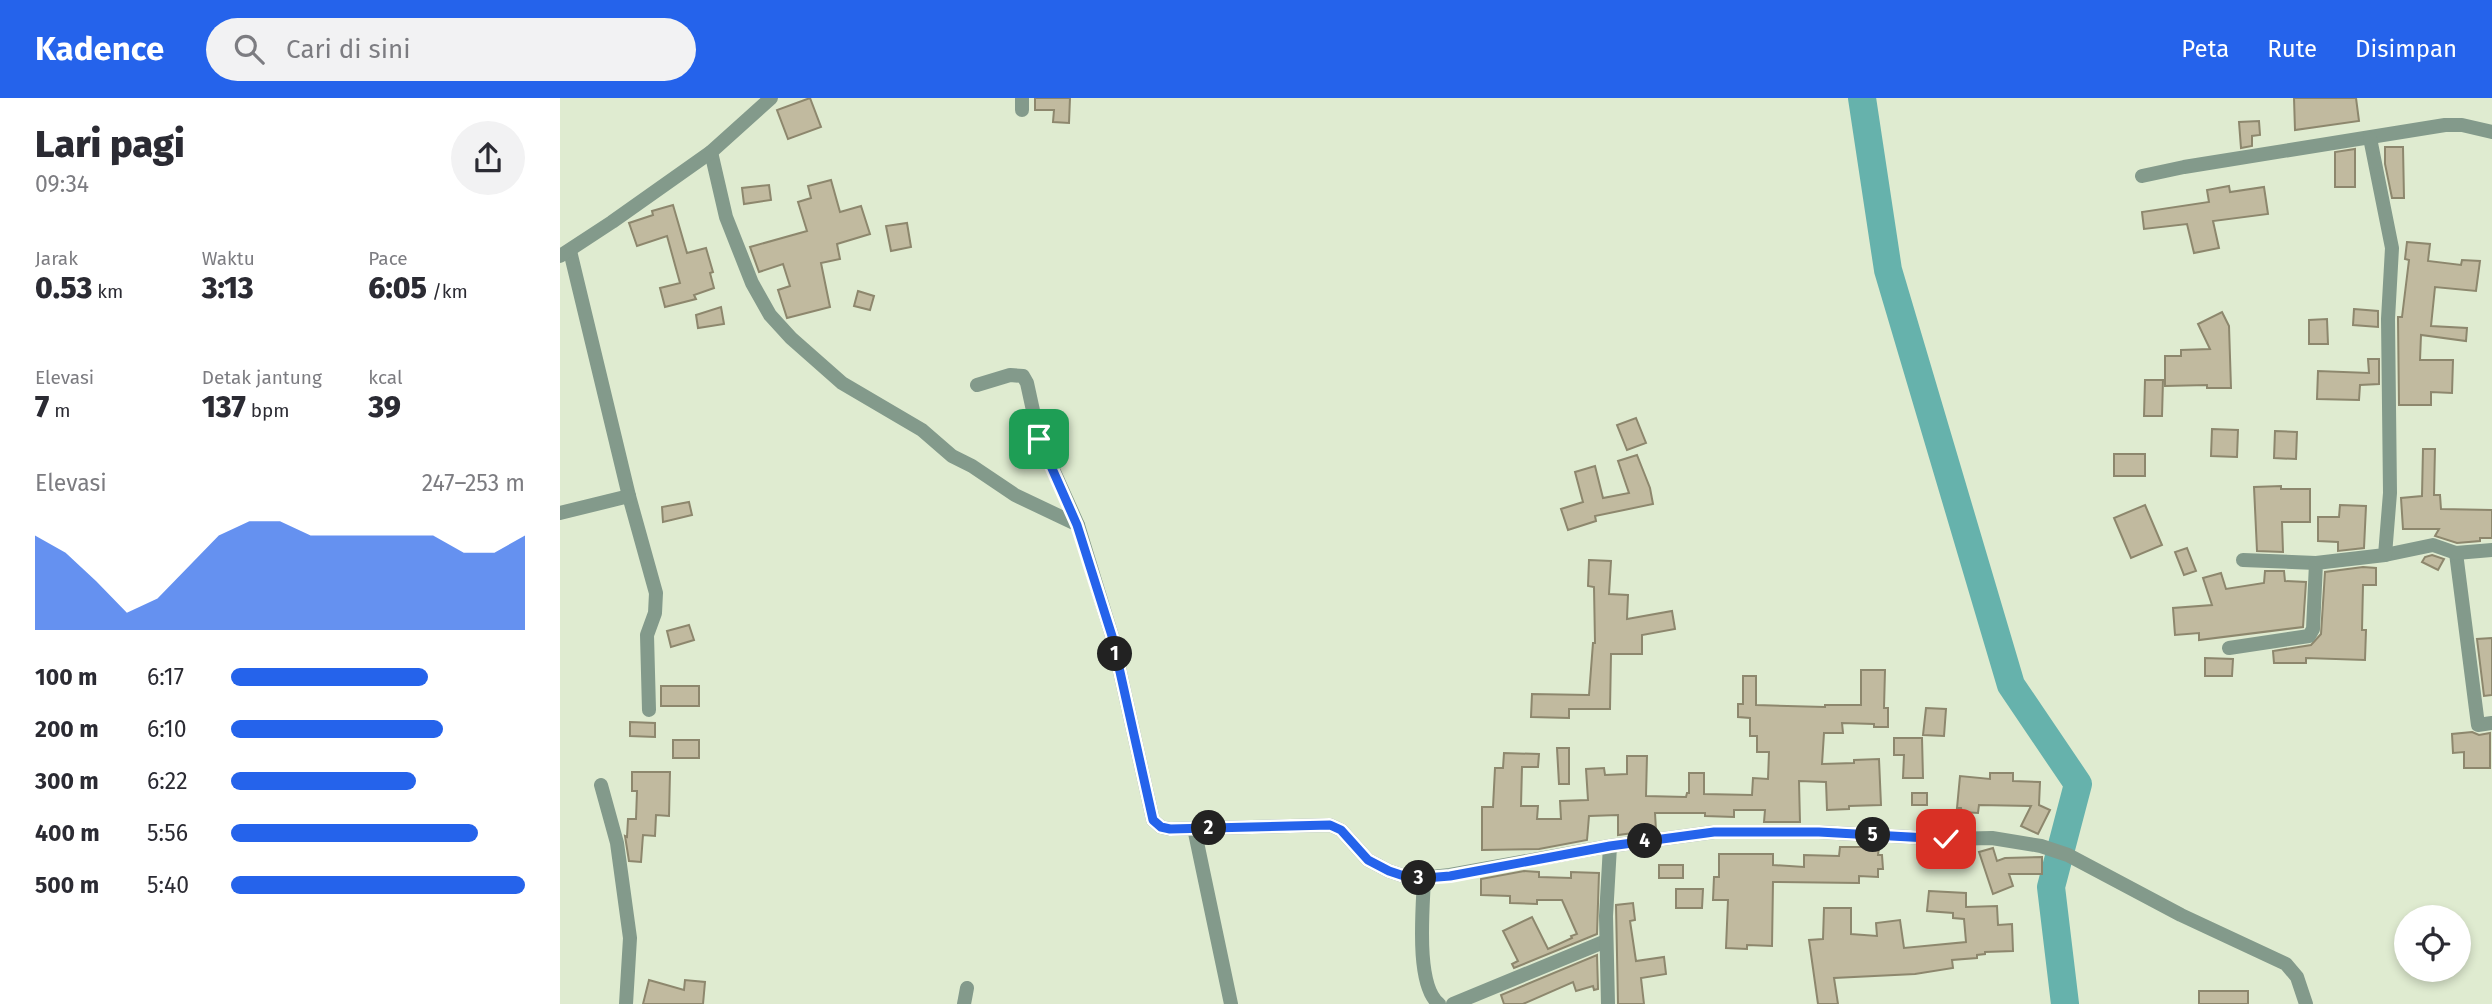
<!DOCTYPE html>
<html lang="id">
<meta charset="utf-8">
<style>
:root{--surface:#fff;--page:#f2f2f3;--text:#2b2b33;--muted:#7c7c81;--accent:#2563eb}
body{margin:0;font-family:"Fira Sans",sans-serif;background:var(--page);color:var(--text);height:100vh;display:flex;flex-direction:column;font-size:26px;white-space:nowrap}
*{box-sizing:border-box;margin:0}
p{font-size:23px;color:var(--muted)}
.icon{flex:none;width:38px;height:38px;fill:none;stroke:currentColor;stroke-width:2;stroke-linecap:round;stroke-linejoin:round}
.map{position:relative;flex:1;overflow:hidden}
.details{display:flex;flex-direction:column;background:var(--surface);width:560px}
.details>*{flex:none}
.fabs{position:absolute;left:1834px;top:807px;display:grid;gap:14px}
.fabs a{display:grid;place-items:center;width:77px;height:77px;border-radius:50%;background:var(--surface);box-shadow:0 4px 10px #0003;font-size:35px}
.pin{position:absolute;display:grid;place-items:center;width:60px;height:60px;color:#fff;margin:-30px;border-radius:14px;box-shadow:0 4px 10px #0006}
.km{position:absolute;width:35px;height:35px;margin:-18px;border-radius:50%;background:#222;color:#fff;font-size:19px;line-height:35px;text-align:center}
.round{display:grid;place-items:center;flex:none;width:74px;height:74px;border-radius:37px;background:var(--page)}
.headline{display:flex;align-items:center;justify-content:space-between;height:119px;padding:0 35px}
h1{font-size:38px;font-weight:800;line-height:52px}
.stats{display:grid;grid-template-columns:repeat(3,1fr);gap:10px;height:119px;padding:7px 35px}
.stats div{display:grid;align-content:center}
.stats b{font-size:30px;font-weight:800}
.stats small{font-size:19px;font-weight:400}
.stats p{font-size:19px}
.chart{height:196px;padding:14px 35px}
.chart p{display:flex;justify-content:space-between}
.chart svg{width:100%;height:126px;margin-top:7px;fill:var(--accent);opacity:.7}
ul{padding:0 35px;list-style:none;font-size:23px}
li{display:grid;grid-template-columns:112px 84px 1fr;align-items:center;height:52px}
li i{height:18px;border-radius:9px;background:var(--accent)}
header{display:flex;align-items:center;gap:42px;box-sizing:border-box;height:98px;padding:0 35px;background:var(--accent);color:#fff}
header strong{font-size:33px}
nav{display:flex;gap:38px;margin-inline-start:auto;font-size:24px}
.search{width:490px;height:63px;background:var(--page);display:flex;align-items:center;gap:18px;box-sizing:border-box;padding:0 24px;border-radius:38px;color:var(--muted);font-size:26px}
main{display:flex;flex:1;min-height:0}
.map>svg:first-child{display:block}
.lines{fill:none;stroke-linecap:round;stroke-linejoin:round}
.river{stroke:#66b2ac;stroke-width:28}
.building{fill:#c1ba9f;stroke:#8d876d;stroke-width:2}
.street{stroke:#839a8b;stroke-width:14}
.route-casing{stroke:#fff;stroke-width:14}
.route{stroke:#2563eb;stroke-width:9}
</style>
<header>
<strong>Kadence</strong>
<div class="search"><svg class="icon" aria-label="search" viewBox="0 0 24 24"><circle cx="10" cy="10" r="6"/><path d="M15 15l6 6"/></svg>Cari di sini</div>
<nav><a>Peta</a><a>Rute</a><a>Disimpan</a></nav>
</header>
<main>
<section class="details">
<div class="headline"><div><h1>Lari pagi</h1><p>09:34</p></div><a class="round"><svg class="icon" aria-label="share" viewBox="0 0 24 24"><path d="M12 15V3M7 8l5-5 5 5M5 13v7h14v-7"/></svg></a></div>
<div class="stats">
<div><p>Jarak</p><b>0.53<small> km</small></b></div>
<div><p>Waktu</p><b>3:13</b></div>
<div><p>Pace</p><b>6:05<small> /km</small></b></div>
</div>
<div class="stats">
<div><p>Elevasi</p><b>7<small> m</small></b></div>
<div><p>Detak jantung</p><b>137<small> bpm</small></b></div>
<div><p>kcal</p><b>39</b></div>
</div>
<div class="chart"><p><span>Elevasi</span>247–253 m</p>
<svg viewBox="0 0 160 44" preserveAspectRatio="none"><path d="M0 44V11L10 17L20 27L30 38L40 33L50 22L60 11L70 6L80 6L90 11L100 11L110 11L120 11L130 11L140 17L150 17L160 11V44z"/></svg>
</div>
<ul>
<li><b>100 m</b>6:17<i style="width:67%"></i></li>
<li><b>200 m</b>6:10<i style="width:72%"></i></li>
<li><b>300 m</b>6:22<i style="width:63%"></i></li>
<li><b>400 m</b>5:56<i style="width:84%"></i></li>
<li><b>500 m</b>5:40<i style="width:100%"></i></li>
</ul>
</section>
<div class="map">
<svg width="1932" height="906" viewBox="0 0 1932 906">
<rect width="100%" height="100%" fill="#dfebd0"/>
<g class="lines">
<path class="river" d="M1302 0 1328 172 1451 587 1518 686 1491 789 1505 906"/>
</g>
<g class="building">
<path d="M250 0 261 29 228 41 217 12Z"/>
<path d="M475 0H510L509 25 493 24 494 12H475Z"/>
<path d="M1734 0H1796L1799 23 1735 32Z"/>
<path d="M1699 23 1700 37 1692 38V48L1681 50 1679 24Z"/>
<path d="M1825 49H1843L1844 100H1832L1825 66Z"/>
<path d="M1795 51V89H1775V54Z"/>
<path d="M271 82 280 114 301 108 310 136 277 146 280 161 261 165 270 209 227 220 218 192 230 188 223 166 199 174 190 149 247 133 238 104 251 100 248 88Z"/>
<path d="M209 87 211 102 184 106 182 90Z"/>
<path d="M1669 88 1670 94 1704 89 1708 116 1653 123 1659 150 1634 155 1627 126 1584 131 1582 114 1649 104 1647 92Z"/>
<path d="M113 107 127 155 146 150 153 174 150 175 154 190 134 197 136 201 105 209 100 190 120 185 107 138 77 148 69 125 93 117 92 113Z"/>
<path d="M347 125 351 149 331 153 326 128Z"/>
<path d="M1847 144 1870 146 1868 163 1901 167 1902 162 1920 163 1916 193 1875 189 1871 228 1907 230 1906 243 1861 237 1860 262H1893L1892 295 1871 294V307H1839L1838 221V219H1842L1849 162 1845 161Z"/>
<path d="M298 193 314 198 310 212 294 208Z"/>
<path d="M161 209 164 226 138 230 136 217Z"/>
<path d="M1794 211 1818 213V229L1793 227Z"/>
<path d="M1662 214 1669 228 1671 290H1647V287L1605 288V258H1621V252L1650 251 1638 226Z"/>
<path d="M1767 221 1768 246H1749V222Z"/>
<path d="M1808 261H1819V286L1800 287 1799 302 1757 301 1758 273 1809 275Z"/>
<path d="M1585 282H1603L1602 318H1584Z"/>
<path d="M1076 320 1086 345 1067 352 1057 327Z"/>
<path d="M1652 331 1678 332 1677 359 1651 358Z"/>
<path d="M1715 333 1737 334 1736 361 1714 360Z"/>
<path d="M1863 351H1875L1874 397H1880L1881 411 1932 412V440H1920V443L1897 445 1875 438 1879 431H1843L1841 400 1862 398Z"/>
<rect x="1554" y="356" width="31" height="22"/>
<path d="M1077 357 1090 390 1093 406 1035 418 1036 423 1008 432 1001 411 1023 404 1015 374 1035 368 1043 400 1069 395 1058 363Z"/>
<path d="M1721 388V391H1750V424H1722L1723 454 1697 453 1694 389Z"/>
<path d="M129 404 132 417 103 424 102 409Z"/>
<path d="M1585 407 1602 447 1571 460 1554 420Z"/>
<path d="M1780 407 1806 408 1804 450 1778 453V444L1758 443V419H1779Z"/>
<path d="M1627 450 1636 473 1624 477 1615 454Z"/>
<path d="M1872 457 1884 461 1878 472 1862 464 1865 459Z"/>
<path d="M1029 462 1051 463 1049 496 1068 497 1067 521 1112 513 1115 531 1082 537V556H1051L1050 611H1009V620L971 619 972 596 1029 597 1033 545H1035L1034 489 1028 488Z"/>
<path d="M1803 469 1816 470V487H1803L1802 532H1806L1805 562 1746 560V565H1714L1713 553 1751 547 1761 536 1765 474Z"/>
<path d="M1705 473H1724L1725 483 1746 484 1743 529 1639 542V535L1615 537 1613 510 1652 507 1643 480 1661 475 1666 491 1704 485Z"/>
<path d="M129 527 134 542 111 549 107 533Z"/>
<path d="M1932 540V597L1924 598 1917 541Z"/>
<path d="M1645 560 1673 561 1672 578H1645Z"/>
<path d="M1301 572H1325L1324 610H1328V629H1314V626L1282 625 1283 635H1264L1262 666 1294 665V662L1319 661 1321 707 1289 708V711L1267 712 1266 684 1239 683 1240 724H1204L1205 712H1174V719L1145 718V715H1095L1096 732 1058 737V717L1029 718 1027 742 979 751 922 752V709H933L935 670H943L944 655 979 656 978 669H962L961 708H978L977 721H1001L1000 703 1028 702 1026 671 1044 670 1045 677 1067 676V658H1087L1086 698 1126 699 1127 695H1129V675H1144V696L1192 697 1193 680 1208 681 1209 654H1197V638H1190V620L1178 619V606H1183V578H1196V607L1265 609V607H1301Z"/>
<rect x="101" y="588" width="38" height="20"/>
<path d="M1366 610 1386 611 1384 638 1363 637Z"/>
<path d="M70 624 95 625V639L70 638Z"/>
<path d="M1912 634 1919 637 1930 635V670H1904V654L1893 655 1892 636Z"/>
<path d="M1334 640H1362L1363 680H1343L1344 657H1334Z"/>
<rect x="113" y="642" width="26" height="18"/>
<path d="M997 650H1009V686H999Z"/>
<path d="M72 674H110L109 718 96 717 95 738 83 737 81 764 69 763 65 738 67 739 68 721H76L77 693H72Z"/>
<path d="M1430 675H1453V683L1480 684 1479 707 1490 712 1478 736 1461 728 1471 708 1419 707 1418 715 1402 714 1401 710H1397L1400 678 1430 681Z"/>
<rect x="1352" y="695" width="15" height="12"/>
<path d="M1280 749H1319L1318 757H1322L1323 771H1318V779L1299 778V785L1213 784 1212 848 1187 847V851L1166 850 1168 802H1153L1154 779H1159V756H1213V767L1244 769V757L1279 758Z"/>
<path d="M1374 750 1391 751V769H1375Z"/>
<path d="M1433 750 1437 763 1445 760 1482 759V776H1449L1453 788 1433 796 1419 754Z"/>
<rect x="1099" y="767" width="24" height="13"/>
<path d="M964 773 979 774V779L1011 780V774L1039 775 1037 836 954 870 952 866 958 863 943 833 972 819 988 851 1012 840 1011 838 1017 836 1002 802H977V806L950 805V798L921 797V781Z"/>
<path d="M1116 791H1143L1142 810H1116Z"/>
<path d="M1369 793 1406 795V809L1437 808 1438 827 1452 826 1453 853 1425 854V856L1417 857V860L1392 862 1393 870 1355 876 1274 880 1278 906H1258L1249 842 1263 841 1264 810H1291V836L1317 838 1316 825 1340 822 1344 850 1406 844 1404 821 1393 820V815L1367 813Z"/>
<path d="M1073 805 1075 822 1070 823 1076 863 1104 859 1106 876 1081 880 1084 906H1058L1056 807Z"/>
<path d="M1037 857 1038 891 1034 892 1033 888 1016 893 1013 884 963 906H944L941 897Z"/>
<path d="M89 882 124 892 125 882 145 884 143 906H83Z"/>
<rect x="1639" y="893" width="49" height="13"/>
</g>
<g class="lines">
<g class="street">
<path d="M462 0V12"/>
<path d="M151 54 166 119 192 185 210 217 231 240 282 285 362 332 392 358 412 368 455 397 518 427 552 538 593 722 601 729 610 731 770 727 781 732 808 762 829 773 853 781 890 777 1050 748 1154 734H1259L1386 741 1432 740 1481 748 1508 757 1621 817 1726 866 1737 879 1746 906"/>
<path d="M1582 78 1624 69 1885 27H1902L1932 34"/>
<path d="M10 153 69 398 96 495 95 515 87 537 89 612"/>
<path d="M0 158 52 124 151 54 211 0"/>
<path d="M417 287 450 277 463 278 467 285 479 340 518 427"/>
<path d="M0 415 69 398"/>
<path d="M1896 455 1918 627 1932 625"/>
<path d="M1825 457 1873 447 1896 455 1932 452"/>
<path d="M1683 462 1756 465"/>
<path d="M1669 550 1749 538 1753 531 1756 465 1825 457 1830 395 1828 221 1832 150 1810 40"/>
<path d="M41 687 57 745 70 840 66 906"/>
<path d="M634 730 671 906"/>
<path d="M864 780C863 809 855 887 879 906"/>
<path d="M404 906 407 890"/>
<path d="M893 906 1046 843"/>
<path d="M1048 906 1046 818 1050 748"/>
</g>
</g>
<g class="lines">
<g class="route-casing">
<path id="route" d="M479 341 517 427 552 538 593 722 601 729 610 731 770 727 781 732 808 762 829 773 853 781 890 778 1050 748 1154 734H1259L1386 741"/>
</g>
<use href="#route" class="route"/>
</g>
</svg>
<div class="fabs">
<a><svg class="icon" aria-label="locate" viewBox="0 0 24 24"><circle cx="12" cy="12" r="6"/><path d="M12 2v4M12 18v4M2 12h4M18 12h4"/></svg></a>
</div>
<div class="pin" style="left:479px;top:341px;background:#1e9e55"><svg class="icon" aria-label="arrive" viewBox="0 0 24 24"><path d="M6 21V4h12l-3 4 3 4H6"/></svg></div>
<div class="pin" style="left:1386px;top:741px;background:#d93025"><svg class="icon" aria-label="check" viewBox="0 0 24 24"><path d="M5 12l5 5 9-10"/></svg></div>
<b class="km" style="left:555px;top:556px">1</b>
<b class="km" style="left:649px;top:730px">2</b>
<b class="km" style="left:859px;top:780px">3</b>
<b class="km" style="left:1085px;top:743px">4</b>
<b class="km" style="left:1313px;top:737px">5</b>
</div>
</main>
